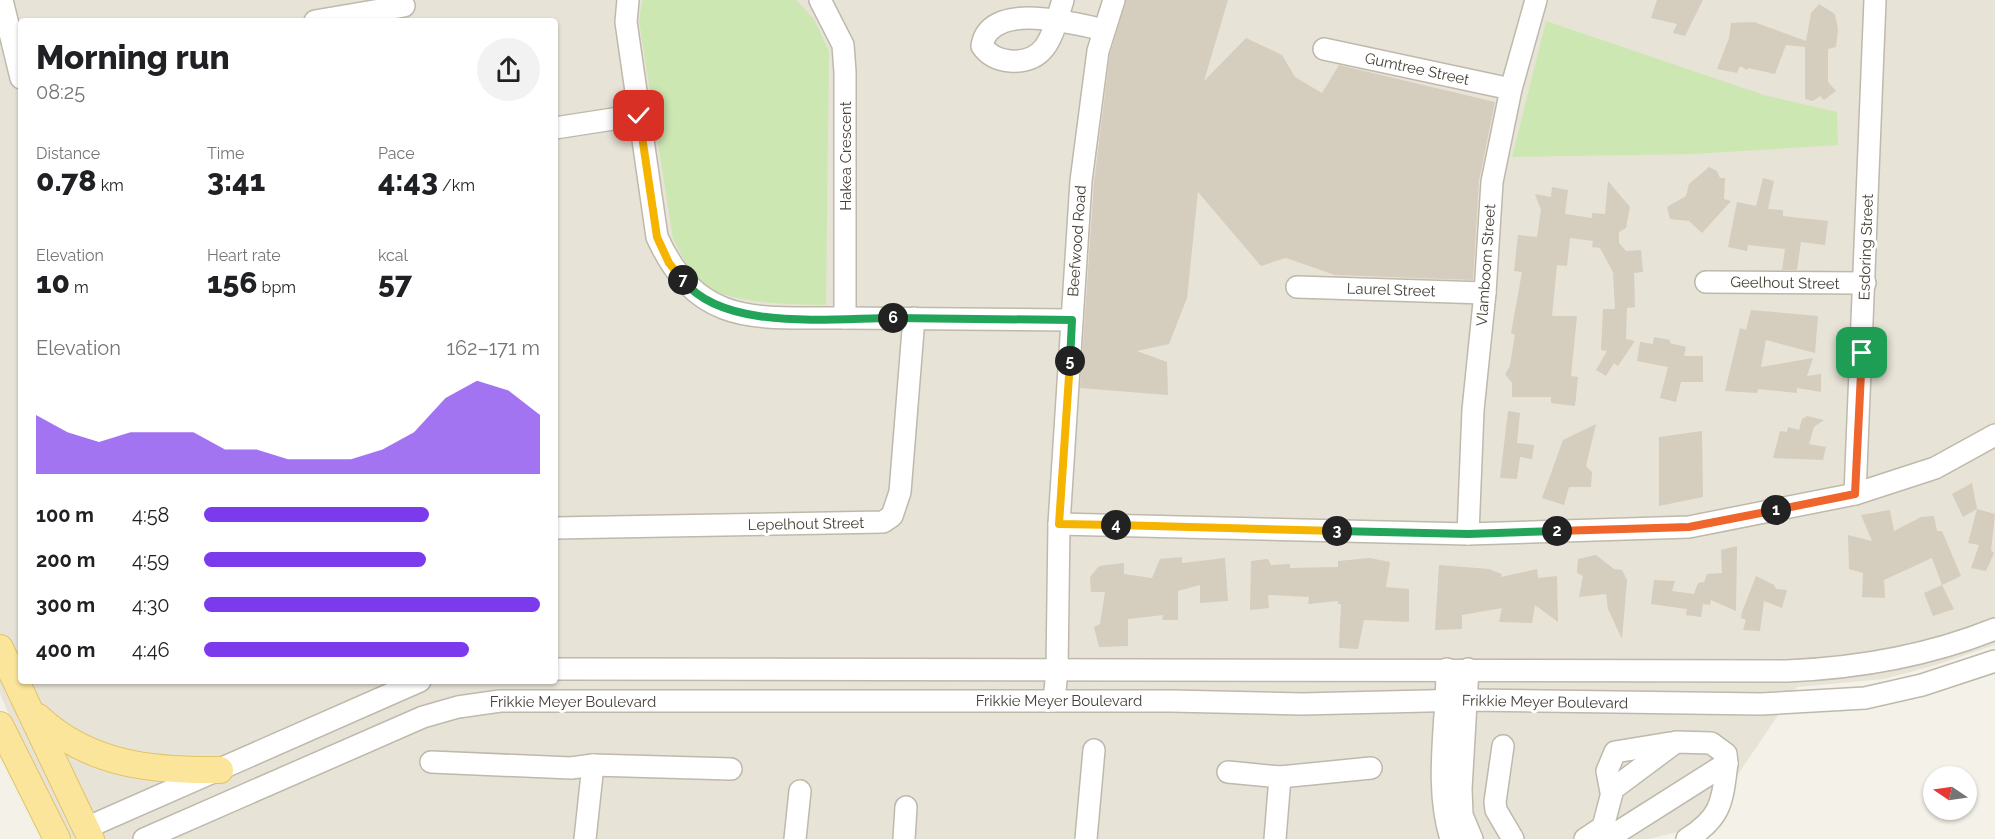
<!DOCTYPE html>
<meta charset="utf-8">
<style>
:root{--surface:#fff;--page:#f2f2f2;--text:#202124;--muted:#757577;--accent:#7c3aed}
body{margin:0;font-family:Raleway,sans-serif;background:var(--page);color:var(--text);height:100vh;display:flex;flex-direction:column;font-size:22px;white-space:nowrap}
*{box-sizing:border-box;margin:0}
p{font-size:20px;color:var(--muted)}
.icon{flex:none;width:33px;height:33px;fill:none;stroke:currentColor;stroke-width:2;stroke-linecap:round;stroke-linejoin:round}
.map{position:relative;flex:1;overflow:hidden}
.sheet{position:absolute;left:18px;top:18px;width:540px;height:666px;display:flex;flex-direction:column;background:var(--surface);border-radius:6px;box-shadow:0 2px 4px #0004}
.sheet>*{flex:none}
.needle{width:39px;rotate:283deg}
.tools{position:absolute;left:1923px;top:766px;display:grid;gap:12px}
.tools a{display:grid;place-items:center;width:54px;height:54px;border-radius:50%;background:var(--surface);box-shadow:0 2px 4px #0004;font-size:30px}
.pin{position:absolute;display:grid;place-items:center;width:51px;height:51px;color:#fff;margin:-26px;border-radius:12px;box-shadow:0 3px 9px #0006}
.km{position:absolute;width:30px;height:30px;margin:-15px;border-radius:50%;background:#222;color:#fff;font-size:16px;line-height:30px;text-align:center}
.round{display:grid;place-items:center;flex:none;width:63px;height:63px;border-radius:32px;background:var(--page)}
.head{display:flex;align-items:center;justify-content:space-between;height:102px;padding:0 18px}
h1{font-size:33px;font-weight:800;line-height:45px}
.metrics{display:grid;grid-template-columns:repeat(3,1fr);gap:9px;height:102px;padding:6px 18px}
.metrics div{display:grid;align-content:center}
.metrics b{font-size:30px;font-weight:800}
.metrics small{font-size:16px;font-weight:400}
.metrics p{font-size:16px}
.chart{height:168px;padding:12px 18px}
.chart p{display:flex;justify-content:space-between}
.chart svg{width:100%;height:108px;margin-top:6px;fill:var(--accent);opacity:.7}
ul{padding:0 18px;list-style:none;font-size:20px}
li{display:grid;grid-template-columns:96px 72px 1fr;align-items:center;height:45px}
li i{height:15px;border-radius:8px;background:var(--accent)}
.map>svg:first-child{display:block}
.residential{fill:#e8e3d7;fill-rule:evenodd}
.green{fill:#cde7b3}
.building{fill:#d5cdbe}
.lines{fill:none;stroke-linecap:round;stroke-linejoin:round}
.minor-casing{stroke:#bfb9ab;stroke-width:24}
.major-casing{stroke:#e1c36a;stroke-width:28}
.minor{stroke:#fff;stroke-width:21}
.major{stroke:#fbe59a;stroke-width:26}
.split-1-casing{stroke:#fff;stroke-width:12}
.split-2-casing{stroke:#fff;stroke-width:12}
.split-3-casing{stroke:#fff;stroke-width:12}
.split-4-casing{stroke:#fff;stroke-width:12}
.split-5-casing{stroke:#fff;stroke-width:12}
.split-6-casing{stroke:#fff;stroke-width:12}
.split-7-casing{stroke:#fff;stroke-width:12}
.split-8-casing{stroke:#fff;stroke-width:12}
.split-1{stroke:#f0652b;stroke-width:8}
.split-2{stroke:#f0652b;stroke-width:8}
.split-3{stroke:#22a559;stroke-width:8}
.split-4{stroke:#f5b400;stroke-width:8}
.split-5{stroke:#f5b400;stroke-width:8}
.split-6{stroke:#22a559;stroke-width:8}
.split-7{stroke:#22a559;stroke-width:8}
.split-8{stroke:#f5b400;stroke-width:8}
.labels{text-anchor:middle;dominant-baseline:central;stroke-width:6;stroke-linejoin:round;paint-order:stroke}
.street-label{font-size:15px;fill:#474237;stroke:#fff}
</style>
<div class="map">
<svg width="1995" height="839" viewBox="0 0 1995 839">
<rect width="100%" height="100%" fill="#f4f1e9"/>
<path class="residential" d="M0 0H1995V645L1936 665 1884 679 1797 687 1703 826 1649 839H63L0 694ZM21 21H555V681H21Z"/>
<g class="green">
<path d="M642 0H796L814 19 829 51 826 305C792 304 727 305 700 282 689 272 681 253 673 239L639 21Z"/>
<path d="M1546 21 1764 95 1837 112 1838 145 1694 154 1512 157Z"/>
</g>
<g class="building">
<path d="M1126 0H1228L1204 81 1246 38 1282 55 1295 77 1322 93 1339 65 1495 102 1479 181 1473 280 1335 275 1286 258 1261 266 1198 192 1187 298 1169 344 1137 351 1167 362 1168 395 1080 388 1094 182 1110 54Z"/>
<path d="M1657 0H1703L1685 36 1673 33 1677 24 1651 18Z"/>
<path d="M1819 4 1835 14 1838 29 1836 47 1828 49V82L1836 91 1824 100 1820 96 1813 101 1805 99V47L1786 45 1775 74 1748 68 1747 70 1740 66 1737 73 1717 69 1729 38 1731 23 1754 22 1806 41 1811 13Z"/>
<path d="M1709 167 1717 171 1720 178H1725L1724 199 1731 201 1702 233 1689 221 1670 219 1667 207 1686 196 1689 184Z"/>
<path d="M1763 178 1774 181 1768 209 1783 210V216L1828 221 1825 245 1801 242 1797 270H1782L1785 249 1748 245 1747 251 1728 247 1737 202 1756 206Z"/>
<path d="M1608 181 1630 207 1626 228 1619 232V243L1626 251 1641 250 1643 272 1634 273 1635 307 1627 308 1626 339 1635 341 1618 366 1614 363 1606 376 1596 370 1607 351 1601 350 1603 309H1615L1613 272 1600 248 1592 247 1593 241 1570 238 1567 266 1557 265 1552 316H1577L1571 376 1578 377 1575 406 1551 403V397H1512V383L1505 374 1510 366 1513 346 1515 335 1511 333 1522 272 1514 271 1518 235 1537 237 1541 210 1535 194 1551 197 1552 187 1568 190 1565 214 1592 218V213L1605 214Z"/>
<path d="M1751 310 1818 316 1815 353 1766 340 1761 367 1813 358 1807 376 1821 374V392L1797 388V393L1758 389 1757 393 1725 391 1740 328 1746 330Z"/>
<path d="M1654 337 1670 340V343L1686 347 1684 356H1703V382H1681L1676 402 1660 398 1668 367 1637 361 1640 342 1653 344Z"/>
<path d="M1508 411 1520 413 1517 443 1534 445 1532 459 1520 457 1517 479 1500 478Z"/>
<path d="M1807 416 1824 420 1814 427 1809 444 1826 447 1823 460 1773 458 1780 431 1787 432 1788 427 1799 430 1802 419Z"/>
<path d="M1596 424 1586 466 1592 472 1591 487H1569L1564 505 1542 498 1563 440Z"/>
<path d="M1702 431 1703 497 1659 506V437Z"/>
<path d="M1972 483 1977 509 1963 517 1952 494Z"/>
<path d="M1977 509 1995 514 1991 550 1994 553 1986 571 1971 568 1979 545 1968 543Z"/>
<path d="M1890 510 1894 531 1921 517 1934 516 1937 531H1942L1961 576 1942 585 1932 558 1884 580 1885 598 1862 597 1863 573 1849 569 1848 535 1872 541 1861 515Z"/>
<path d="M1737 546 1736 611 1711 600 1710 605 1703 604 1701 617 1686 615 1687 609 1651 604 1654 580 1675 581 1672 591 1694 594 1698 583 1704 582 1707 574 1722 573 1721 550Z"/>
<path d="M1596 555 1614 569 1622 570 1627 580 1622 639 1608 609 1606 594 1579 597 1583 576 1577 573 1578 559Z"/>
<path d="M1182 557V563L1225 558 1228 601 1200 603V585L1178 591V620H1162L1163 615 1128 619V646L1099 647 1094 627 1100 624 1105 592H1091L1090 577 1099 566 1124 563V574L1152 578 1160 559Z"/>
<path d="M1370 558 1390 562 1386 587 1409 589V622L1364 620 1358 649 1339 648 1341 604H1338V601L1308 604 1309 597 1268 595 1269 608 1250 610 1251 561 1268 559 1271 565 1290 564V568L1338 567V561Z"/>
<path d="M1439 565 1489 569 1502 574 1501 577 1537 569 1538 578 1557 576 1558 622 1535 605 1532 623 1499 622 1502 608 1462 615V629L1435 630Z"/>
<path d="M1756 576 1774 585 1776 589 1787 590 1782 608 1764 601 1760 631 1743 630 1746 620 1741 618 1742 612Z"/>
<path d="M1942 585 1954 609 1933 616 1924 593Z"/>
</g>
<g class="lines">
<g class="minor-casing">
<g id="minor">
<path d="M2 0 21 78"/>
<path d="M628 0 626 22 657 237C699 329 758 317 845 318V72L843 45 820 0"/>
<path d="M1063 0C1053 31 1049 64 1010 61 998 60 989 56 982 46 989 0 1073 23 1104 30"/>
<path d="M315 21 404 6"/>
<path d="M1324 49 1511 89"/>
<path d="M555 128 639 115"/>
<path d="M1706 282 1865 283"/>
<path d="M1297 287 1485 293"/>
<path d="M845 318 1072 320"/>
<path d="M1855 494 1875 0"/>
<path d="M1059 524 1468 534 1689 527 1855 494 1935 468 1995 435"/>
<path d="M555 528 883 522 892 516 900 492 914 318"/>
<path d="M1468 534 1473 410 1485 293 1492 182 1511 89 1536 0"/>
<path d="M555 669 1787 671C1859 668 1928 656 1995 629"/>
<path d="M1447 669C1447 725 1434 785 1451 839"/>
<path d="M1468 669 1461 789 1462 815 1472 839"/>
<path d="M1054 701 1057 670 1059 524 1081 181 1098 51 1114 0"/>
<path d="M1503 746 1495 802 1496 810 1513 839"/>
<path d="M431 762 571 768 593 765 731 769"/>
<path d="M1228 772 1280 777 1371 768"/>
<path d="M1611 792 1607 771 1615 752 1670 743"/>
<path d="M86 828 420 681"/>
<path d="M144 839 423 717 458 707 500 701H1171L1302 704 1468 700 1761 704 1865 698 1922 685 1995 661"/>
<path d="M585 839 593 765"/>
<path d="M795 839 800 791"/>
<path d="M904 839 906 807"/>
<path d="M1086 839 1094 750"/>
<path d="M1275 839 1280 777"/>
<path d="M1585 839 1603 827 1613 789 1676 742 1711 743 1726 754 1727 763 1607 839"/>
<path d="M1687 839C1722 817 1722 802 1727 763"/>
</g>
</g>
<g class="major-casing">
<g id="major">
<path d="M0 648 91 839"/>
<path d="M38 717C89 765 153 771 220 770"/>
<path d="M0 725 57 839"/>
</g>
</g>
<use href="#minor" class="minor"/>
<use href="#major" class="major"/>
</g>
<g class="lines">
<g class="split-1-casing">
<path id="split-1" d="M1776 510 1855 494 1862 353"/>
</g>
<g class="split-2-casing">
<path id="split-2" d="M1557 531 1689 527 1776 510"/>
</g>
<g class="split-3-casing">
<path id="split-3" d="M1337 531 1468 534 1557 531"/>
</g>
<g class="split-4-casing">
<path id="split-4" d="M1116 525 1337 531"/>
</g>
<g class="split-5-casing">
<path id="split-5" d="M1070 361 1059 524 1116 525"/>
</g>
<g class="split-6-casing">
<path id="split-6" d="M893 318 1072 320 1070 361"/>
</g>
<g class="split-7-casing">
<path id="split-7" d="M683 280C723 332 833 318 893 318"/>
</g>
<g class="split-8-casing">
<path id="split-8" d="M639 116 657 237 669 263 683 280"/>
</g>
<use href="#split-1" class="split-1"/>
<use href="#split-2" class="split-2"/>
<use href="#split-3" class="split-3"/>
<use href="#split-4" class="split-4"/>
<use href="#split-5" class="split-5"/>
<use href="#split-6" class="split-6"/>
<use href="#split-7" class="split-7"/>
<use href="#split-8" class="split-8"/>
</g>
<g class="labels">
<g class="street-label">
<text transform="translate(1417 69) rotate(12)">Gumtree Street</text>
<text transform="translate(846 156) rotate(-90)">Hakea Crescent</text>
<text transform="translate(1077 241) rotate(-86)">Beefwood Road</text>
<text transform="translate(1866 247) rotate(-88)">Esdoring Street</text>
<text transform="translate(1486 265) rotate(-86)">Vlamboom Street</text>
<text transform="translate(1785 283) rotate(1)">Geelhout Street</text>
<text transform="translate(1391 290) rotate(2)">Laurel Street</text>
<text transform="translate(806 524) rotate(-1)">Lepelhout Street</text>
<text x="1059" y="701">Frikkie Meyer Boulevard</text>
<text x="573" y="702">Frikkie Meyer Boulevard</text>
<text transform="translate(1545 702) rotate(1)">Frikkie Meyer Boulevard</text>
</g>
</g>
</svg>
<div class="tools">
<a><svg class="needle" viewBox="-14 -14 28 28"><path d="M0-13l5 13h-10z" fill="#e53935"/><path d="M0 13l5-13h-10z" fill="#757577"/></svg></a>
</div>
<div class="pin" style="left:1862px;top:353px;background:#1e9e55"><svg class="icon" aria-label="arrive" viewBox="0 0 24 24"><path d="M6 21V4h12l-3 4 3 4H6"/></svg></div>
<div class="pin" style="left:639px;top:116px;background:#d93025"><svg class="icon" aria-label="check" viewBox="0 0 24 24"><path d="M5 12l5 5 9-10"/></svg></div>
<b class="km" style="left:1776px;top:510px">1</b>
<b class="km" style="left:1557px;top:531px">2</b>
<b class="km" style="left:1337px;top:531px">3</b>
<b class="km" style="left:1116px;top:525px">4</b>
<b class="km" style="left:1070px;top:361px">5</b>
<b class="km" style="left:893px;top:318px">6</b>
<b class="km" style="left:683px;top:280px">7</b>
<section class="sheet">
<div class="head"><div><h1>Morning run</h1><p>08:25</p></div><a class="round"><svg class="icon" aria-label="share" viewBox="0 0 24 24"><path d="M12 15V3M7 8l5-5 5 5M5 13v7h14v-7"/></svg></a></div>
<div class="metrics">
<div><p>Distance</p><b>0.78<small> km</small></b></div>
<div><p>Time</p><b>3:41</b></div>
<div><p>Pace</p><b>4:43<small> /km</small></b></div>
</div>
<div class="metrics">
<div><p>Elevation</p><b>10<small> m</small></b></div>
<div><p>Heart rate</p><b>156<small> bpm</small></b></div>
<div><p>kcal</p><b>57</b></div>
</div>
<div class="chart"><p><span>Elevation</span>162–171 m</p>
<svg viewBox="0 0 160 44" preserveAspectRatio="none"><path d="M0 44V20L10 27L20 31L30 27L40 27L50 27L60 34L70 34L80 38L90 38L100 38L110 34L120 27L130 13L140 6L150 10L160 20V44z"/></svg>
</div>
<ul>
<li><b>100 m</b>4:58<i style="width:67%"></i></li>
<li><b>200 m</b>4:59<i style="width:66%"></i></li>
<li><b>300 m</b>4:30<i style="width:100%"></i></li>
<li><b>400 m</b>4:46<i style="width:79%"></i></li>
</ul>
</section>
</div>
